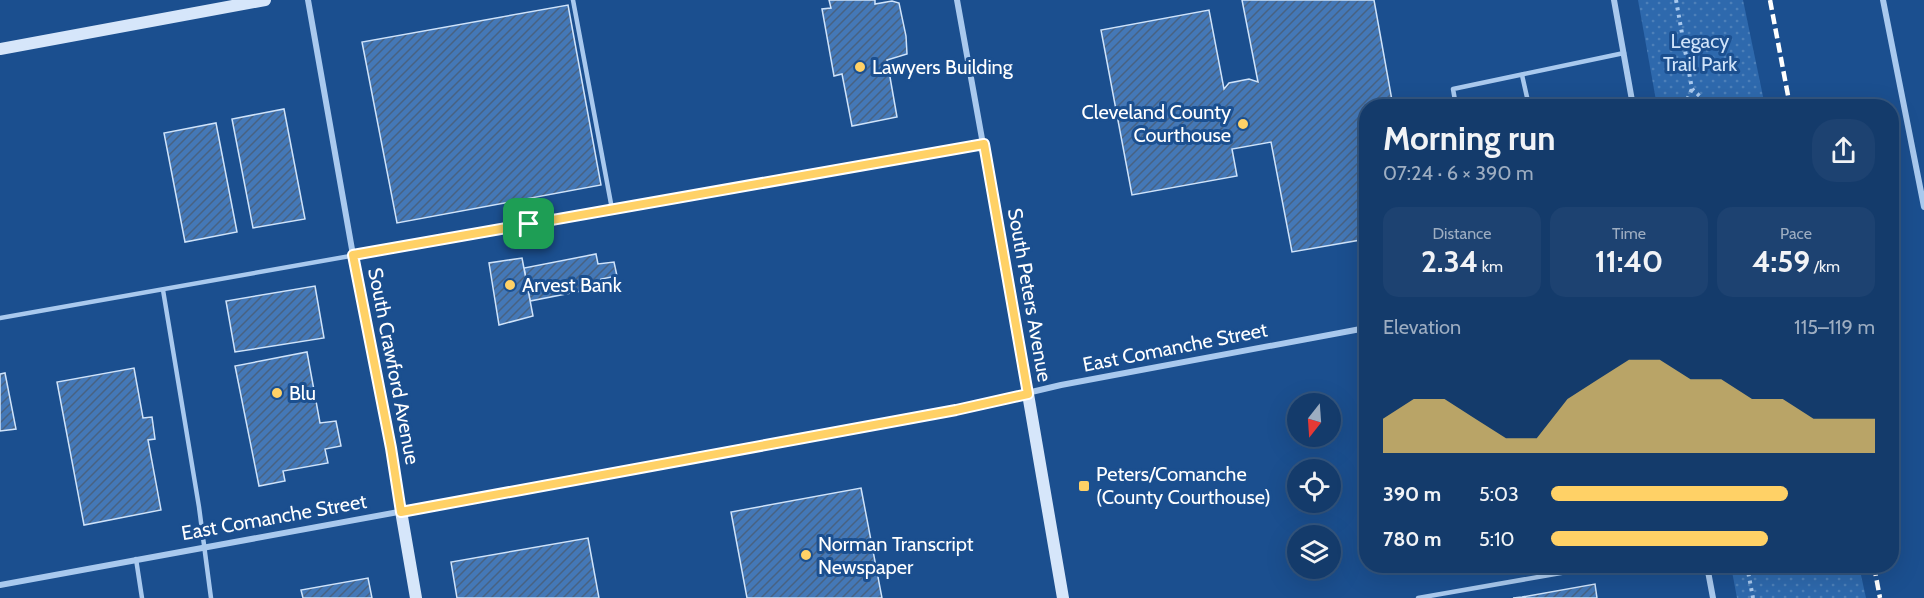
<!DOCTYPE html>
<meta charset="utf-8">
<style>
:root{--surface:#143b6b;--page:#1d4271;--text:#f1f3f6;--muted:#9dadc1;--line:#33557e;--accent:#ffd166}
body{margin:0;font-family:Cabin,sans-serif;background:var(--page);color:var(--text);height:100vh;display:flex;flex-direction:column;font-size:22px;white-space:nowrap}
*{box-sizing:border-box;margin:0}
p{font-size:20px;color:var(--muted)}
.icon{flex:none;width:33px;height:33px;fill:none;stroke:currentColor;stroke-width:2;stroke-linecap:round;stroke-linejoin:round}
.map{position:relative;flex:1;overflow:hidden}
.drawer{position:absolute;left:1359px;top:99px;width:540px;height:474px;display:flex;flex-direction:column;background:var(--surface);border-radius:24px;box-shadow:0 6px 24px #0002,0 0 0 2px var(--line)}
.drawer>*{flex:none}
.needle{width:39px;rotate:197deg}
.buttons{position:absolute;left:1287px;top:393px;display:grid;gap:12px}
.buttons a{display:grid;place-items:center;width:54px;height:54px;border-radius:50%;background:var(--surface);box-shadow:0 6px 24px #0002,0 0 0 2px var(--line);font-size:30px}
.pin{position:absolute;display:grid;place-items:center;width:51px;height:51px;color:#fff;margin:-26px;border-radius:12px;box-shadow:0 3px 9px #0006}
.round{display:grid;place-items:center;flex:none;width:63px;height:63px;border-radius:24px;background:var(--page)}
.head{display:flex;align-items:center;justify-content:space-between;height:102px;padding:0 24px}
h1{font-size:33px;font-weight:700;line-height:45px}
.metrics{display:grid;grid-template-columns:repeat(3,1fr);gap:9px;height:102px;padding:6px 24px}
.metrics div{display:grid;align-content:center;border-radius:15px;background:var(--page);text-align:center}
.metrics b{font-size:30px;font-weight:700}
.metrics small{font-size:16px;font-weight:400}
.metrics p{font-size:16px}
.chart{height:168px;padding:12px 24px}
.chart p{display:flex;justify-content:space-between}
.chart svg{width:100%;height:108px;margin-top:6px;fill:var(--accent);opacity:.7}
ul{padding:0 24px;list-style:none;font-size:20px}
li{display:grid;grid-template-columns:96px 72px 1fr;align-items:center;height:45px}
li i{height:15px;border-radius:8px;background:var(--accent)}
.map>svg:first-child{display:block}
.park{fill:url(#park-dots)}
.building{fill:url(#building-hatch);stroke:#cfe3fa;stroke-width:1.5}
.lines{fill:none;stroke-linecap:round;stroke-linejoin:round}
.path{stroke:#a9c9ee;stroke-width:4;stroke-dasharray:3 4.5;stroke-linecap:butt}
.lane{stroke:#a9c9ee;stroke-width:4.5}
.street{stroke:#a9c9ee;stroke-width:6}
.secondary{stroke:#d6e6fa;stroke-width:12}
.rail{stroke:#fff;stroke-width:4.5;stroke-dasharray:10 4.5;stroke-linecap:butt}
.route-casing{stroke:#fff;stroke-width:12}
.route{stroke:#ffd166;stroke-width:8}
.poi-dot{fill:#ffd166;stroke:#1b4f8f;stroke-width:2}
.labels{text-anchor:middle;dominant-baseline:central;stroke-width:6;stroke-linejoin:round;paint-order:stroke}
.park-label{font-size:20px;fill:#cfe3fa;stroke:#1b4f8f}
.poi-label{font-size:20px;fill:#fff;stroke:#1b4f8f;text-anchor:start}
.street-label{font-size:20px;fill:#fff;stroke:#1b4f8f}
</style>
<div class="map">
<svg width="1924" height="598" viewBox="0 0 1924 598">
<defs>
<pattern id="park-dots" width="8" height="8" patternUnits="userSpaceOnUse" patternTransform="scale(1.5)"><rect width="8" height="8" fill="#2e69ad"/><path d="M2 2h.1M6 6h.1" fill="none" stroke="#4d80b9" stroke-width="1.8" stroke-linecap="round"/></pattern>
<pattern id="building-hatch" width="6" height="6" patternUnits="userSpaceOnUse" patternTransform="scale(1.5)"><rect width="6" height="6" fill="#4478b7"/><path d="M-1 1l2-2M0 6l6-6M5 7l2-2" fill="none" stroke="#486282"/></pattern>
</defs>
<rect width="100%" height="100%" fill="#1b4f8f"/>
<g class="park">
<path d="M1638 0H1743L1765 106H1657Z"/>
<path d="M1731 566H1859L1866 598H1737Z"/>
</g>
<g class="building">
<path d="M829 0H875V4L892 1 899 3 906 36 907 54 887 60 897 117 852 126 842 74 834 76 822 9 831 8Z"/>
<path d="M1242 0H1374L1393 106H1366V239L1292 252 1271 142 1232 149 1237 176 1132 195 1101 30 1209 10 1224 89 1229 83 1249 79 1258 82Z"/>
<path d="M568 5 601 185 397 223 362 42Z"/>
<path d="M284 109 305 219 253 228 232 119Z"/>
<path d="M216 123 237 232 185 242 164 133Z"/>
<path d="M596 254 598 264 614 262 617 276 601 279 602 287 530 301 524 268Z"/>
<path d="M522 258 533 316 499 325 489 263Z"/>
<path d="M315 286 324 338 235 352 226 301Z"/>
<path d="M307 352 320 423 336 421 341 446 325 449 328 463 283 471 285 481 259 486 235 366Z"/>
<path d="M134 368 143 418 152 417 155 439 148 440 161 510 84 525 57 382Z"/>
<path d="M5 373 16 429 0 431V374Z"/>
<path d="M861 488 882 598H747L731 512Z"/>
<path d="M588 538 599 598H457L451 562Z"/>
<path d="M368 578 372 598H303L301 590Z"/>
<path d="M1595 584 1597 598H1513L1522 597Z"/>
</g>
<g class="lines">
<g class="path">
<path d="M1676 0 1692 89 1706 102V106"/>
<path d="M1684 106 1692 89"/>
<path d="M1747 566 1753 598"/>
</g>
<g class="lane">
<path d="M573 0 612 209"/>
<path d="M1522 75 1529 106"/>
<path d="M1456 106 1453 89 1624 53"/>
<path d="M163 290 199 507 211 598"/>
<path d="M0 318 983 144"/>
<path d="M136 559 142 598"/>
<path d="M1418 598 1601 566"/>
</g>
<g class="street">
<path d="M308 0 353 255 391 448 401 511"/>
<path d="M957 0 1028 394"/>
<path d="M1614 0 1633 106"/>
<path d="M1883 0 1924 207"/>
<path d="M1707 566 1713 598"/>
<path d="M0 585 955 410 1061 385 1366 328"/>
</g>
<g class="secondary">
<path d="M0 49 265 0"/>
<path d="M1028 394 1063 598"/>
<path d="M401 511 416 598"/>
</g>
<g class="rail">
<path d="M1770 0 1790 106"/>
<path d="M1874 566 1880 598"/>
</g>
</g>
<g class="lines">
<g class="route-casing">
<path id="route" d="M984 144 1028 394 956 410 401 512 391 448 353 255Z"/>
</g>
<use href="#route" class="route"/>
</g>
<g class="poi-dot">
<circle cx="860" cy="67" r="6"/>
<circle cx="1243" cy="124" r="6"/>
<circle cx="510" cy="285" r="6"/>
<circle cx="277" cy="393" r="6"/>
<rect x="1078" y="480" width="12" height="12" rx="3"/>
<circle cx="806" cy="555" r="6"/>
</g>
<g class="labels">
<g class="park-label">
<text x="1700" y="41">Legacy<tspan x="1700" dy="23">Trail Park</tspan></text>
</g>
<g class="poi-label">
<text x="872" y="67">Lawyers Building</text>
<text x="1231" y="112" text-anchor="end">Cleveland County<tspan x="1231" dy="23">Courthouse</tspan></text>
<text x="522" y="285">Arvest Bank</text>
<text x="289" y="393">Blu</text>
<text x="1096" y="474">Peters/Comanche<tspan x="1096" dy="23">(County Courthouse)</tspan></text>
<text x="818" y="544">Norman Transcript<tspan x="818" dy="23">Newspaper</tspan></text>
</g>
<g class="street-label">
<text transform="translate(1030 295) rotate(80)">South Peters Avenue</text>
<text transform="translate(1175 347) rotate(-11)">East Comanche Street</text>
<text transform="translate(394 366) rotate(79)">South Crawford Avenue</text>
<text transform="translate(274 517) rotate(-10)">East Comanche Street</text>
</g>
</g>
</svg>
<div class="buttons">
<a><svg class="needle" viewBox="-14 -14 28 28"><path d="M0-13l5 13h-10z" fill="#e53935"/><path d="M0 13l5-13h-10z" fill="#9dadc1"/></svg></a>
<a><svg class="icon" aria-label="locate" viewBox="0 0 24 24"><circle cx="12" cy="12" r="6"/><path d="M12 2v4M12 18v4M2 12h4M18 12h4"/></svg></a>
<a><svg class="icon" aria-label="layers" viewBox="0 0 24 24"><path d="M12 4l9 5-9 5-9-5zM3 14l9 5 9-5"/></svg></a>
</div>
<div class="pin" style="left:529px;top:224px;background:#1e9e55"><svg class="icon" aria-label="arrive" viewBox="0 0 24 24"><path d="M6 21V4h12l-3 4 3 4H6"/></svg></div>
<section class="drawer">
<div class="head"><div><h1>Morning run</h1><p>07:24 · 6 × 390 m</p></div><a class="round"><svg class="icon" aria-label="share" viewBox="0 0 24 24"><path d="M12 15V3M7 8l5-5 5 5M5 13v7h14v-7"/></svg></a></div>
<div class="metrics">
<div><p>Distance</p><b>2.34<small> km</small></b></div>
<div><p>Time</p><b>11:40</b></div>
<div><p>Pace</p><b>4:59<small> /km</small></b></div>
</div>
<div class="chart"><p><span>Elevation</span>115–119 m</p>
<svg viewBox="0 0 160 44" preserveAspectRatio="none"><path d="M0 44V30L10 22L20 22L30 30L40 38L50 38L60 22L70 14L80 6L90 6L100 14L110 14L120 22L130 22L140 30L150 30L160 30V44z"/></svg>
</div>
<ul>
<li><b>390 m</b>5:03<i style="width:73%"></i></li>
<li><b>780 m</b>5:10<i style="width:67%"></i></li>
</ul>
</section>
</div>
